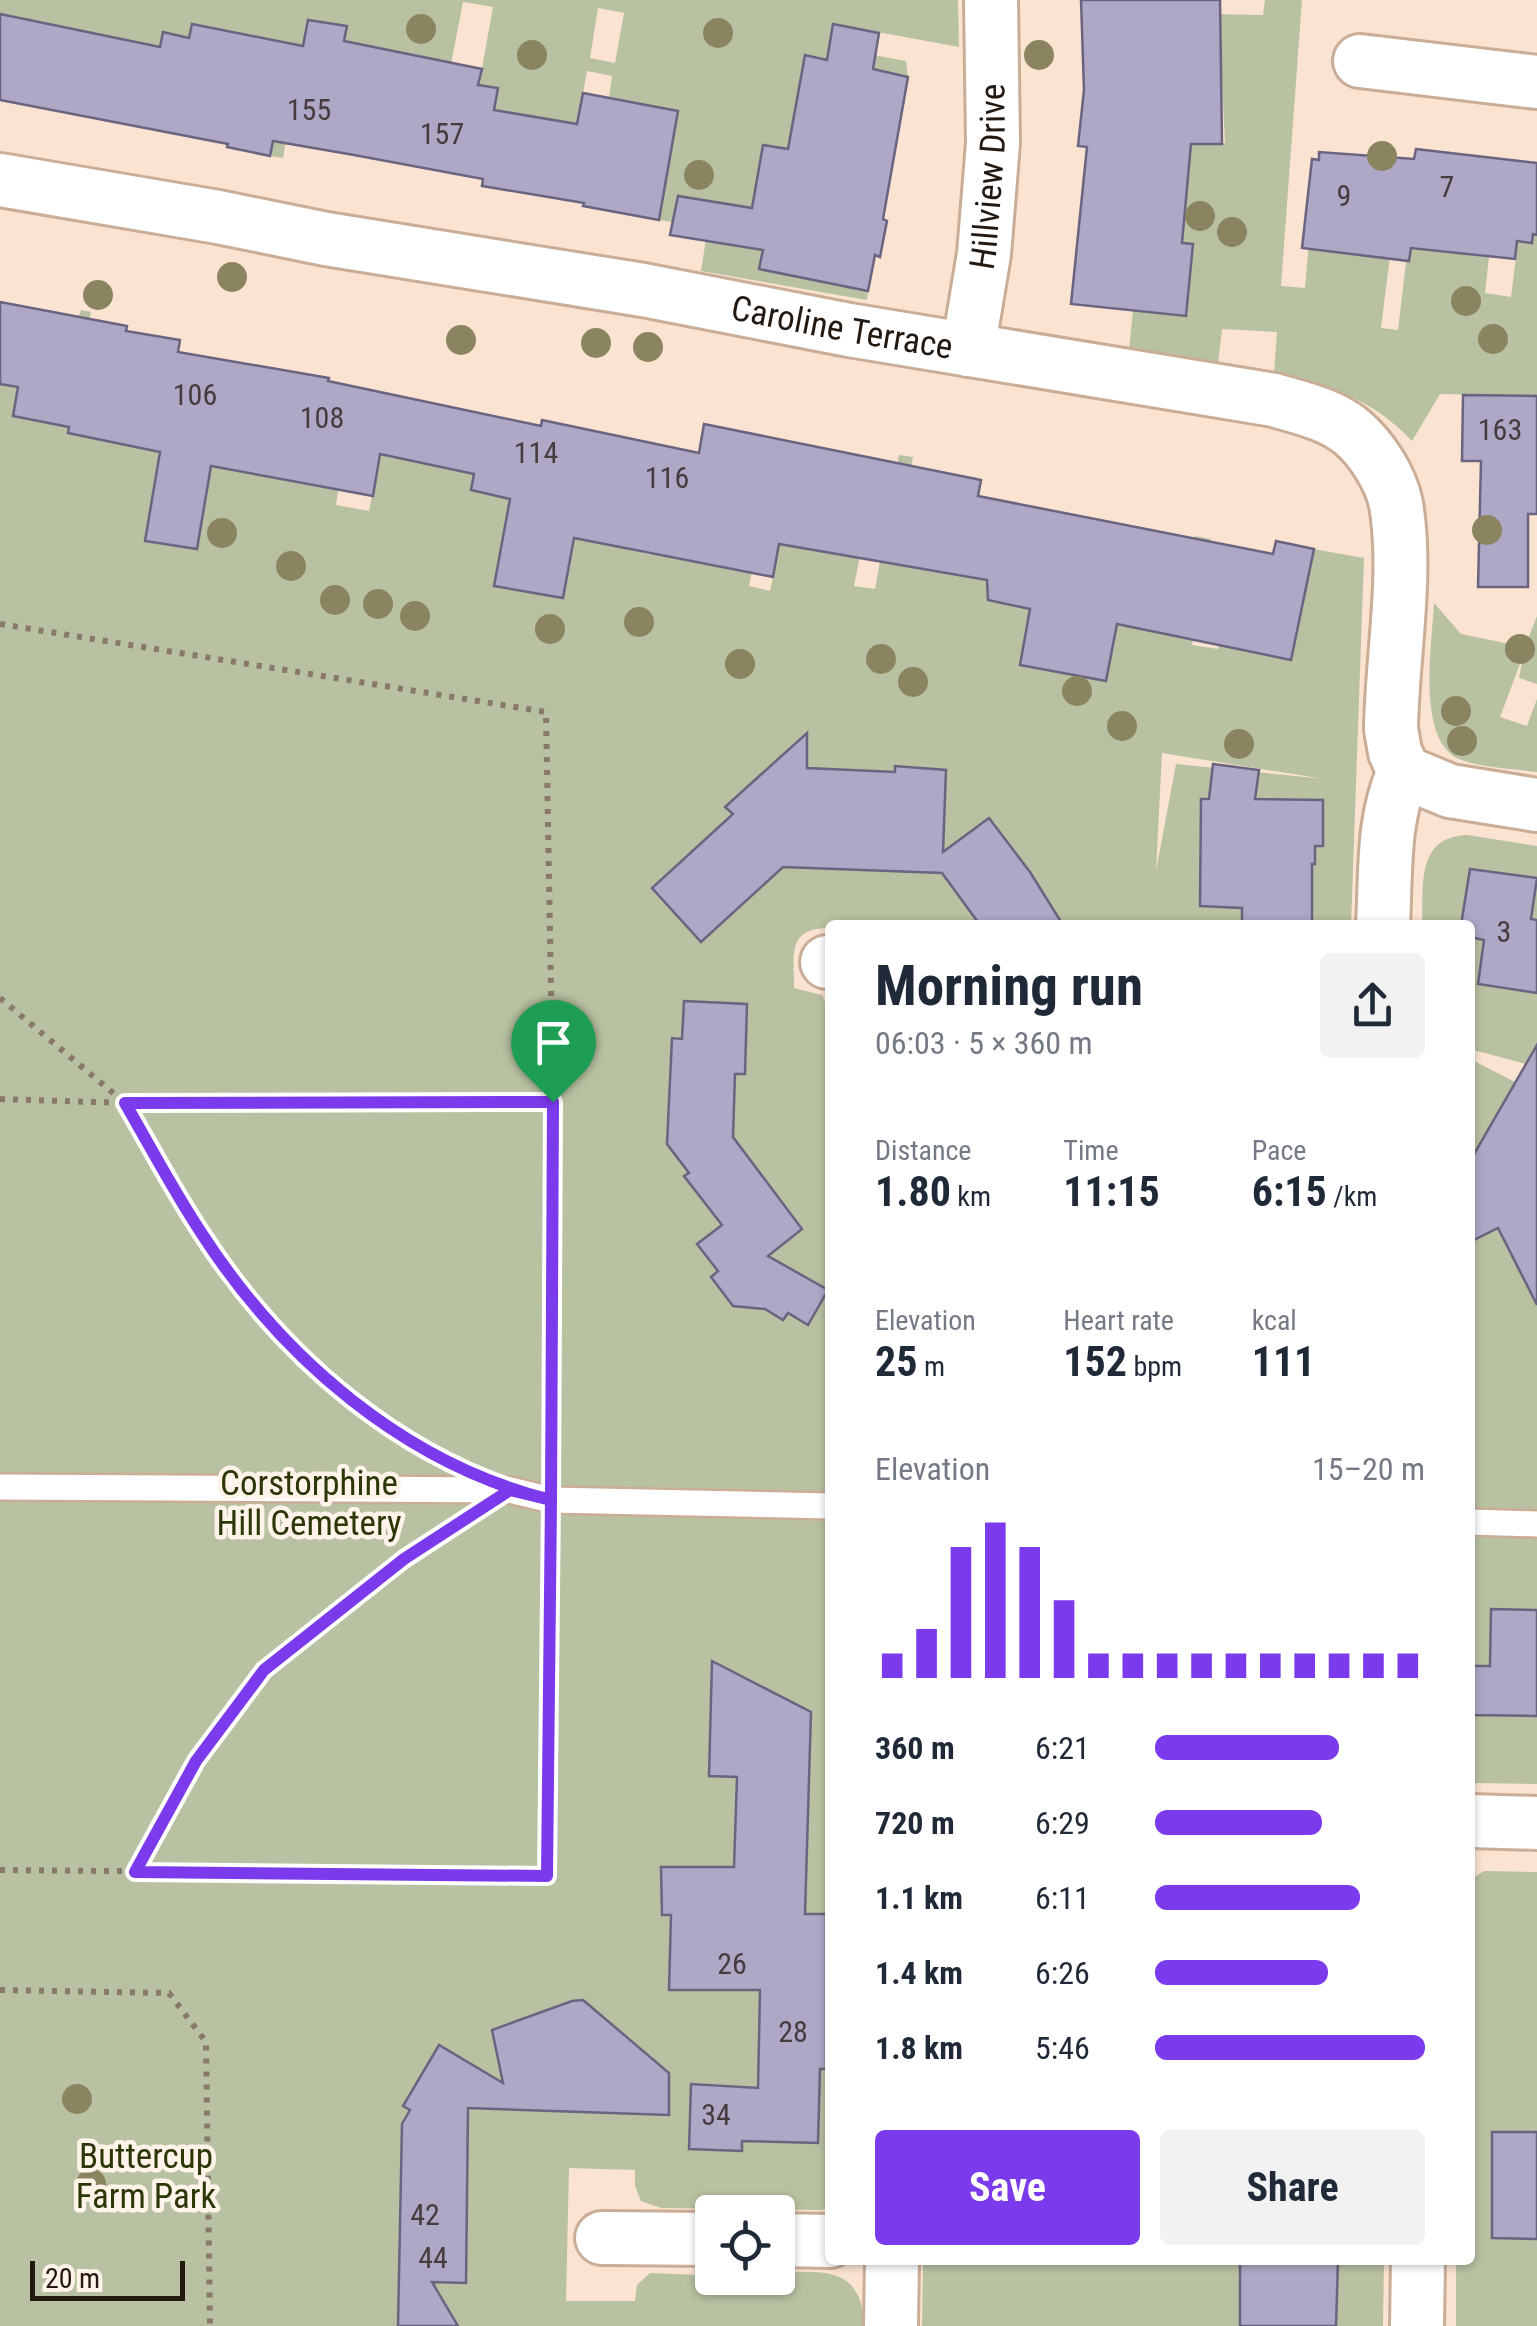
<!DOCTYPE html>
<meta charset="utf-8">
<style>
:root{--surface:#fff;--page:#f2f2f3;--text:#1f2937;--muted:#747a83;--accent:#7c3aed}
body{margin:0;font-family:"Roboto Condensed",sans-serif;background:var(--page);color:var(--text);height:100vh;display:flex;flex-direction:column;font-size:38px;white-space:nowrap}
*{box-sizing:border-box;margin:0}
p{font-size:32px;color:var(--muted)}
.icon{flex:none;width:55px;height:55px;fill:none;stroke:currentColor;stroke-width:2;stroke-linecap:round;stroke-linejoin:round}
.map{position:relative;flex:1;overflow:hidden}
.side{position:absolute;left:825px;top:920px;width:650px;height:1345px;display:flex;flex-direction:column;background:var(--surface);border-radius:10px;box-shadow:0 2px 8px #0004}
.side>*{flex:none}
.controls{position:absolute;left:695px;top:2195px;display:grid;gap:20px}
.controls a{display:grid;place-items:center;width:100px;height:100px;border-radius:10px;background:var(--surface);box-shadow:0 2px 8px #0004;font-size:50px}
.scale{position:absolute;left:30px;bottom:25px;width:155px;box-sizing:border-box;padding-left:10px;border:5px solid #241911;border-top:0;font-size:28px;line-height:35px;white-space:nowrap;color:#241911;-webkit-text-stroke:8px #fff3ea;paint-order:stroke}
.pin{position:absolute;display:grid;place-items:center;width:85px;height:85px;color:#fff;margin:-102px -42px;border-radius:50% 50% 50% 0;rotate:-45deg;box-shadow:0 0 10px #0007}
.pin .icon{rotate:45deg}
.round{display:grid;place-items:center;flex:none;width:105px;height:105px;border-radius:10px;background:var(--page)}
.head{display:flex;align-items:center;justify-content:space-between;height:170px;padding:0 50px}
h1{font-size:55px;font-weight:700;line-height:75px}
.metrics{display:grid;grid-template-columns:repeat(3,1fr);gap:15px;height:170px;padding:10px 50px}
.metrics div{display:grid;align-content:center}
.metrics b{font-size:42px;font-weight:700}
.metrics small{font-size:28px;font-weight:400}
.metrics p{font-size:28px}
.chart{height:280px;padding:20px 50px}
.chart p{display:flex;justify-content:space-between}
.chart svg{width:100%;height:180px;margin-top:10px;stroke:var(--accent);stroke-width:6}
.button{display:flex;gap:20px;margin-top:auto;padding:20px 50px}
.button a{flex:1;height:115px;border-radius:10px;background:var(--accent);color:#fff;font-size:40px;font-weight:700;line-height:115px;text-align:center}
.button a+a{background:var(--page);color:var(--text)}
ul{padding:0 50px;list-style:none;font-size:32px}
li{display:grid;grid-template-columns:160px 120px 1fr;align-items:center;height:75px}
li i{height:25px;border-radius:12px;background:var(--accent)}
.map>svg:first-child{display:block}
.green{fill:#b8c1a1;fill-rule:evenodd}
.building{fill:#aea7c6;stroke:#6a6480;stroke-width:2.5}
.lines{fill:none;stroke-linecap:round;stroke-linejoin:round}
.service-casing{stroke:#caad97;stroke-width:30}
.minor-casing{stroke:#caad97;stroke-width:58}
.path{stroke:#89786b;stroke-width:6;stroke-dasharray:5 8;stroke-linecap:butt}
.service{stroke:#fff;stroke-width:25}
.minor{stroke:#fff;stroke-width:52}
.tree{fill:#8a8461}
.route-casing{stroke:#fff;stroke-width:20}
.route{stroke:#7c3aed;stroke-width:12}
.labels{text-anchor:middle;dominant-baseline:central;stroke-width:9;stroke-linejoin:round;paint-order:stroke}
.number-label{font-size:30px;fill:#463c3e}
.street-label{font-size:35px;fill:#241911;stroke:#fff3ea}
.park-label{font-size:35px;fill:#2d3606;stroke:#fff3ea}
</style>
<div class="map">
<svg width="1537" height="2326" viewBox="0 0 1537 2326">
<rect width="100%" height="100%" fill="#fbe3d1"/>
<g class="green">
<path d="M0 0H958L959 47 834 24 829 47 906 61 908 77 805 56 789 149 824 155 819 178 803 176 795 216 770 213 759 269 868 291 867 300 701 271 712 201 677 196 673 222 659 220 678 111 609 98 612 76 587 71 564 200 556 198 568 123 494 110 498 89 479 85 493 7 463 2 445 95 414 90 421 57 390 50 382 84 337 76 346 26 308 20 283 158 270 156 292 44 192 24 171 133 163 131 181 36 164 32 159 51 102 39 86 116 73 114 87 32 0 14ZM598 8 624 13 615 63 590 58Z"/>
<path d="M1265 0H1302L1281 286 1305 288 1309 241 1333 252 1374 256 1401 168 1381 328 1398 330 1409 237 1492 229 1485 293 1511 297 1518 241 1532 243 1533 234 1537 235V396L1440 394 1412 441C1373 399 1328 385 1274 373L1277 332 1222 329 1218 364 1129 351 1133 310 1193 244 1182 243 1185 212 1155 209 1182 143H1225L1221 60H1202L1212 14 1263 15Z"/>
<path d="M81 310 91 312 68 433 161 451 197 549 216 437 281 479 317 486 343 459 336 505 369 511 380 454 474 474 471 490 510 498 494 586 563 597 571 553 545 494 613 546 651 555 655 539 673 542 671 558 697 563 762 519 749 586 770 591 780 543 842 556 847 534 863 541 854 586 875 589 899 455 913 457 894 564 985 574 997 499 1011 502 992 600 1054 595 1046 636 1026 632 1020 665 1106 681 1117 624 1177 635 1195 536 1211 539 1192 645 1218 649 1223 625 1313 549 1364 558 1351 925H830V928C787 928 794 953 794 988L822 995 830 1012V2206L822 2210 661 2208 641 2201 635 2186V2170L569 2168 566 2301H635L637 2285 650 2273 778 2278V2272C827 2272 860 2266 865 2326H0V384L18 387 13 416 48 422 73 316H79ZM1162 753 1324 779H1325L1176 764 1156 871Z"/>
<path d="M1434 603 1461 634 1525 647 1537 616V684L1519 678 1523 656 1500 717 1527 726 1537 699V772C1516 769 1468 767 1452 755 1418 729 1432 643 1434 603Z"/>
<path d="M1467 835 1537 846V1067L1470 1049V925H1422C1424 887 1415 837 1467 835Z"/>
<path d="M1470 1059 1537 1093V1784L1470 1783Z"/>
<path d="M1484 1871 1537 1872V2326H1456V2260H1470V1880Z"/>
<path d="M923 2260H1384L1383 2326H922Z"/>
</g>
<g class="building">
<path d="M1081 0H1220L1222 144H1191L1182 243 1193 244 1186 316 1071 304 1087 147 1078 146 1084 90Z"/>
<path d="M0 14 160 47 163 32 189 38 192 24 303 46 308 20 347 26 344 41 482 69 478 85 498 88 494 110 577 124 583 93 678 111 659 220 583 206 584 203 482 186 483 179 354 155 273 141 270 156 227 147 228 144 0 100Z"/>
<path d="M833 24 879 33 873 69 908 77 883 219 887 221 880 257 875 255 868 291 759 269 763 250 670 235 678 196 752 208 763 145 788 149 805 55 827 60Z"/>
<path d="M1416 149 1537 163V235L1533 234 1532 243 1517 241 1515 259 1411 248 1409 261 1302 248 1312 159 1319 160V152L1414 159Z"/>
<path d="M0 302 127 326 126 331 180 340 178 352 329 378 328 381 541 426 542 420 699 453 704 424 981 480 978 496 1273 554 1276 541 1314 549 1291 660 1117 624 1106 681 1020 665 1030 609 988 600 987 580 779 544 773 577 574 538 563 598 494 586 510 499 471 490 474 474 380 454 373 496 211 466 197 549 145 541 160 452 68 433 69 427 13 416 18 387 0 384Z"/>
<path d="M1463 395 1537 396V514H1528V587H1478L1481 461H1462Z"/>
<path d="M807 733V768L895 772V766L946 770 943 852 989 818 1030 872 1063 925H980L942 873 783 867 701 942 652 888 733 814 725 807Z"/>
<path d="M1213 764 1259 770 1255 799 1323 800V846H1315V864H1312V925H1242V908L1200 906 1201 799H1209Z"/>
<path d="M1470 869 1537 878 1531 919 1537 920V993L1478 984 1484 940 1470 937V925H1461Z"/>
<path d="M684 1001 747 1004 745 1074H735L733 1137 802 1229 768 1256 828 1290 808 1325 788 1313 783 1320 765 1309 733 1306 711 1277 718 1271 697 1244 722 1225 684 1176 689 1173 667 1144 672 1038 682 1039Z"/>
<path d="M1537 1045V1305L1498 1228 1470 1242V1161Z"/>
<path d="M1491 1609 1537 1610V1716L1470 1715V1666H1490Z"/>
<path d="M712 1661 811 1712 805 1914H826V2069H820L818 2143 742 2141V2151L689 2149 691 2084 758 2088 760 1990H669L671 1915H662L661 1867H734L737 1777 709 1776Z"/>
<path d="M583 2000 669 2073V2115L468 2108 466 2283 432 2282 458 2326H398L402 2124 410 2110 403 2106 439 2045 503 2083 492 2030 572 2001Z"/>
<path d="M1492 2132H1537V2239L1492 2238Z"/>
<path d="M1240 2260H1338L1336 2326H1240Z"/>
</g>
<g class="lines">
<g class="service-casing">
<g id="service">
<path d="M0 1487 510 1490 551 1500 830 1506"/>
<path d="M1470 1522 1537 1524"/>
</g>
</g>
<g class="minor-casing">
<g id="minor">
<path d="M1360 61 1537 82"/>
<path id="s1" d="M0 180 218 217 326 239 643 290 849 330 1274 400C1301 408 1330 414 1352 432 1372 449 1391 479 1396 504 1408 575 1392 657 1391 729L1395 752 1404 772 1450 791 1537 805"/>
<path id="s2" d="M968 350 984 254 993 143 991 0"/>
<path d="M1383 925C1386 873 1382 819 1404 772"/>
<path d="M827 962H830"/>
<path d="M1470 1821 1537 1823"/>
<path d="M602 2238 712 2239"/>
<path d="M778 2240 830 2241"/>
<path d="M891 2326 892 2260"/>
<path d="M1417 2326 1418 2260"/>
</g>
</g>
<g class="path">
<path d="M0 624 546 712 553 1102 551 1461"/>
<path d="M0 998 125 1103 201 1233 250 1300 292 1346 350 1398 420 1448"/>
<path d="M0 1099 125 1103 553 1102"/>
<path d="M0 1870 547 1875 551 1539"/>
<path d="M135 1871 196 1761 264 1670 404 1559 449 1530"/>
<path d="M0 1990 169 1993 206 2042 210 2326"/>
</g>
<use href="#service" class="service"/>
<use href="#minor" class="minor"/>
</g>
<g class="tree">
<circle cx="421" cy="29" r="15"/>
<circle cx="718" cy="33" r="15"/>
<circle cx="532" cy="55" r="15"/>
<circle cx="1039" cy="55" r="15"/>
<circle cx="1382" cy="156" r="15"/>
<circle cx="699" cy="175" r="15"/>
<circle cx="1200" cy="216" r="15"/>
<circle cx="1232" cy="232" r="15"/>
<circle cx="232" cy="277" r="15"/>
<circle cx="98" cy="295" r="15"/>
<circle cx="1466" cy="301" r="15"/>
<circle cx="1493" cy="339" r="15"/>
<circle cx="461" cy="340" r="15"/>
<circle cx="596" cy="343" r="15"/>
<circle cx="648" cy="347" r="15"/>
<circle cx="1487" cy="530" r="15"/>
<circle cx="222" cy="533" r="15"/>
<circle cx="291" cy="566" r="15"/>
<circle cx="335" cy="600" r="15"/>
<circle cx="378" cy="604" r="15"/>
<circle cx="415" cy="616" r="15"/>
<circle cx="639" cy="622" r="15"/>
<circle cx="550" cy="629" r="15"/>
<circle cx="1520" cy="649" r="15"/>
<circle cx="881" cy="659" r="15"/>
<circle cx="740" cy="664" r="15"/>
<circle cx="913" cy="682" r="15"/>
<circle cx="1077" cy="691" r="15"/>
<circle cx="1456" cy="711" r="15"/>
<circle cx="1122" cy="726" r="15"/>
<circle cx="1462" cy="741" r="15"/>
<circle cx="1239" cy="744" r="15"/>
<circle cx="77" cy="2099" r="15"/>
<circle cx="91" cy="2184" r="15"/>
</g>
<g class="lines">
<g class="route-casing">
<path id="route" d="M553 1102 551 1500 510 1490 404 1559 264 1670 196 1761 135 1872 547 1876 551 1500C405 1464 283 1359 202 1234 174 1192 150 1146 125 1103L553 1102"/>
</g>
<use href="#route" class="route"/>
</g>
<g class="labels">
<g class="number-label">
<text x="309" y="109">155</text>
<text x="442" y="133">157</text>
<text x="1447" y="186">7</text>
<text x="1344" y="195">9</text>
<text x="195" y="394">106</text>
<text x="322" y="417">108</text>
<text x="1500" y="429">163</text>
<text x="536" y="452">114</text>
<text x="667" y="477">116</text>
<text x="1504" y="931">3</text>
<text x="732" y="1963">26</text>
<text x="793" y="2031">28</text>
<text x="716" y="2114">34</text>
<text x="425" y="2214">42</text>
<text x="433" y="2257">44</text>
</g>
<g class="street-label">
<text stroke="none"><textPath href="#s2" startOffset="175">Hillview Drive</textPath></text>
<text stroke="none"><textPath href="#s1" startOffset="855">Caroline Terrace</textPath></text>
</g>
<g class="park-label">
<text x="309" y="1483">Corstorphine<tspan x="309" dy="40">Hill Cemetery</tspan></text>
<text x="146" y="2156">Buttercup<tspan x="146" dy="40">Farm Park</tspan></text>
</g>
</g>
</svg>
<div class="controls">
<a><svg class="icon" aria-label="locate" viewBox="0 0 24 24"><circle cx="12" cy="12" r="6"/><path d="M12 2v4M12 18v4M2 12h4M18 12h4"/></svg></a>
</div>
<div class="scale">20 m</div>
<div class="pin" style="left:553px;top:1102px;background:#1e9e55"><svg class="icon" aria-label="arrive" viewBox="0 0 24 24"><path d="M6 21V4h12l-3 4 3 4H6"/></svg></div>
<section class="side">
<div class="head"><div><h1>Morning run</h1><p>06:03 · 5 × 360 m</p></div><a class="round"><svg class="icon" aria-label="share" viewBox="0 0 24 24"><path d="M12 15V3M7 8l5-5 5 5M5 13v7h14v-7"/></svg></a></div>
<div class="metrics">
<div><p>Distance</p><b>1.80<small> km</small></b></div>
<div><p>Time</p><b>11:15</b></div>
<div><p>Pace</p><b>6:15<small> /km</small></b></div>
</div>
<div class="metrics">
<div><p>Elevation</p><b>25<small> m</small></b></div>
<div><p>Heart rate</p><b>152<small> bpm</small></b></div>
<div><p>kcal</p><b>111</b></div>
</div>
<div class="chart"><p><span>Elevation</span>15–20 m</p>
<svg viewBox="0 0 160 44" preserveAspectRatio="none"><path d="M5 44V38M15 44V32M25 44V12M35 44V6M45 44V12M55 44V25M65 44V38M75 44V38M85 44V38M95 44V38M105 44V38M115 44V38M125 44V38M135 44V38M145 44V38M155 44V38"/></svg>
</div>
<ul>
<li><b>360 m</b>6:21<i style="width:68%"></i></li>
<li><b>720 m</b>6:29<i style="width:62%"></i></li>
<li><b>1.1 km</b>6:11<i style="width:76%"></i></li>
<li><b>1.4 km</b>6:26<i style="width:64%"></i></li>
<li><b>1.8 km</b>5:46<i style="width:100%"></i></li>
</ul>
<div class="button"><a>Save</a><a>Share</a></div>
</section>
</div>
